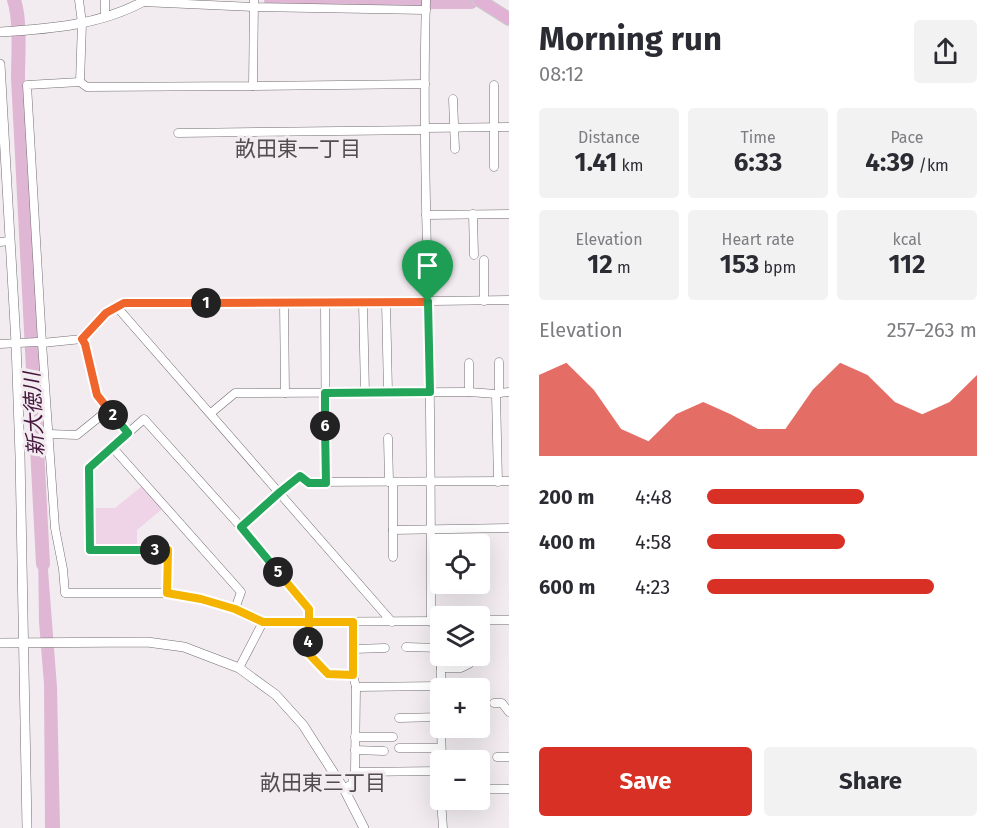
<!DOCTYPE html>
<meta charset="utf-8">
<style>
:root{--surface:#fff;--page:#f2f2f3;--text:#2b2b33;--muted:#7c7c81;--accent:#d93025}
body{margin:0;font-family:"Fira Sans","Noto Sans JP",sans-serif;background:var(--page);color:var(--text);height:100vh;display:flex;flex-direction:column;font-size:22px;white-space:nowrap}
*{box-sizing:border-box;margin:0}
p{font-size:20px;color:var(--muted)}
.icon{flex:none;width:33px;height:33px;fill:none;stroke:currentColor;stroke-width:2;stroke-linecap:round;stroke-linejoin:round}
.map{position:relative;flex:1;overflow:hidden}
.side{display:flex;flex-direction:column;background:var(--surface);width:498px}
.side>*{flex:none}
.fabs{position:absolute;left:430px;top:534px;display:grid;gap:12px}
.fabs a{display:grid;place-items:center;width:60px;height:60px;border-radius:6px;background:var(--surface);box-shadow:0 6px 24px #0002;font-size:30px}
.pin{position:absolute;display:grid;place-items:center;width:51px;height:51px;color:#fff;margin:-62px -26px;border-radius:50% 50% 50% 0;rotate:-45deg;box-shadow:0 0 6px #0007}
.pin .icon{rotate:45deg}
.km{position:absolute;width:30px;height:30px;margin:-15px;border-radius:50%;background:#222;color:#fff;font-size:16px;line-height:30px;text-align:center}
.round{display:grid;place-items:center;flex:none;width:63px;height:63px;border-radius:6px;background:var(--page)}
.head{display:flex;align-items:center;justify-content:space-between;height:102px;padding:0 30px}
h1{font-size:33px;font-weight:700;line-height:45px}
.metrics{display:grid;grid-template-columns:repeat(3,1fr);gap:9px;height:102px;padding:6px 30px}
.metrics div{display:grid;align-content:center;border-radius:6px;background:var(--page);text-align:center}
.metrics b{font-size:26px;font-weight:700}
.metrics small{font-size:16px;font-weight:400}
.metrics p{font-size:16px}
.chart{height:168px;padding:12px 30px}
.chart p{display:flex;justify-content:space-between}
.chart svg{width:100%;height:108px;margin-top:6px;fill:var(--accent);opacity:.7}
.button{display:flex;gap:12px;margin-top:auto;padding:12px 30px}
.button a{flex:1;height:69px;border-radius:6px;background:var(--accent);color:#fff;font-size:24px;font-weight:700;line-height:69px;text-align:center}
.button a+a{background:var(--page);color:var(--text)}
ul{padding:0 30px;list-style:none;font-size:20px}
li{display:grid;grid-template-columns:96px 72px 1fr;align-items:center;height:45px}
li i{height:15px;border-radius:8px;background:var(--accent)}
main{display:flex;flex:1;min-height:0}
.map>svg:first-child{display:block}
.green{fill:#efd3e7}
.water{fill:#dfb7d4}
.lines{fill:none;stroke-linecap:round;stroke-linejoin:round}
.river{stroke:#dfb7d4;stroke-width:14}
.minor-casing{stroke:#736e72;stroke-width:9}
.tertiary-casing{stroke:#736e72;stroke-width:10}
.primary-casing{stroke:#cac9ca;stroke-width:14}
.minor{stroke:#fff;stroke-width:8}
.tertiary{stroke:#fff;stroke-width:9}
.primary{stroke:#e2b2d6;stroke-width:12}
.split-1-casing{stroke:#fff;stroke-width:12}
.split-2-casing{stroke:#fff;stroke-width:12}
.split-3-casing{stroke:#fff;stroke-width:12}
.split-4-casing{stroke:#fff;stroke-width:12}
.split-5-casing{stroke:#fff;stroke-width:12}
.split-6-casing{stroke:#fff;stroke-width:12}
.split-7-casing{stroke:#fff;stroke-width:12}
.split-1{stroke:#f0652b;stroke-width:8}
.split-2{stroke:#f0652b;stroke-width:8}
.split-3{stroke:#22a559;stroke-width:8}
.split-4{stroke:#f5b400;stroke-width:8}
.split-5{stroke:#f5b400;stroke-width:8}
.split-6{stroke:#22a559;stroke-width:8}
.split-7{stroke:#22a559;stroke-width:8}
.labels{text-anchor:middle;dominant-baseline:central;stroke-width:6;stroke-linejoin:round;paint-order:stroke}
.neighbourhood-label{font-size:21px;fill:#524c50;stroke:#f2ecf0}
.water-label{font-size:21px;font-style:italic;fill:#45163b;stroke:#f2ecf0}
</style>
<main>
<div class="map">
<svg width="509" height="828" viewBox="0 0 509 828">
<rect width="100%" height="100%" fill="#f2ecf0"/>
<path class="green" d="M142 486 162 509 137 530V546H97L94 543V508H115Z"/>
<path class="water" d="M46 544 57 687 60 828H45L44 684 39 622 38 546Z"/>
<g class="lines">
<g class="river">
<path d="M14 0C21 21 18 55 18 78L43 564"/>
<path d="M271 0 419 2"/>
<path d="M429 2H471V1"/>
</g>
<g class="minor-casing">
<g id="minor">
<path d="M79 0 82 23 80 82 27 85 42 343 55 528 63 569 65 593H167L200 599 235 609 263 622 441 621"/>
<path d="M105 0V16"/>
<path d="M426 0C423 100 426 201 428 301 431 408 431 514 431 621L441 634V718"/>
<path d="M142 2 254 7 426 10"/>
<path d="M80 82 87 87 253 86 254 0"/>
<path d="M253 86 425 84"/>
<path d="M453 99 455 149"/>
<path d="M425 128 509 127"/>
<path d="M178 133 425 130"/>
<path d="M494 167V85"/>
<path d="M473 214 474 255"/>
<path d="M426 215 509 214"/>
<path d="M0 242 10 241"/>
<path d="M484 260V301"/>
<path d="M386 302 388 392"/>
<path d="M284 303 285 393"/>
<path d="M325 303 326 483"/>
<path d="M363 303 365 393"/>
<path d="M116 306 392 622"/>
<path d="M82 339 85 344 97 395 108 410"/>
<path d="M0 344 37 342 42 343 82 339 106 313 125 303H284L509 300"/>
<path d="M499 362V393"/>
<path d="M469 392V363"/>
<path d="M496 394 498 482"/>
<path d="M211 413 235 393 469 392 496 394 499 393 509 392"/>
<path d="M128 433 144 419 241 527 309 609 308 653 328 674 353 675"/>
<path d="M49 434 77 435 108 410 128 433 89 468 90 550H168L167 593"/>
<path d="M388 438 389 482"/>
<path d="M113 448 241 592 235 609"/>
<path d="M393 482V530L509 528"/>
<path d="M241 527 280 492 300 476 309 482 509 481"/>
<path d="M393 557V530"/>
<path d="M480 620H509"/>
<path d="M406 647 441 648"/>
<path d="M354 649 385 648"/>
<path d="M239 668 263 622"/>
<path d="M441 668H461L469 664"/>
<path d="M356 687 441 686"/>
<path d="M494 703H502L509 712"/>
<path d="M399 718 441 717"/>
<path d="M441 728 442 760"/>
<path d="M355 737H393"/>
<path d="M399 748H441"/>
<path d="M355 750 384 751"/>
<path d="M497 757H509"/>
<path d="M442 758H474"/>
<path d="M355 772 441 771"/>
<path d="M441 787V792"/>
<path d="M344 789 352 784 355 772 356 687 353 675V622"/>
<path d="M480 789H509"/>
<path d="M441 800 443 828"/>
</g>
</g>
<g class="tertiary-casing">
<g id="tertiary">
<path d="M0 32C49 29 102 25 146 0"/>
<path d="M0 64 16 343 20 455 27 828"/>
<path d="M0 643 147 642 184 647 239 668 276 695 303 725 344 789 364 828"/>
</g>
</g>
<g class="primary-casing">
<path id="primary" d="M479 0 509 19"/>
</g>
<use href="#minor" class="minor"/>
<use href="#tertiary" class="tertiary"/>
<use href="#primary" class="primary"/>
</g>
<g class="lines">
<g class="split-1-casing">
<path id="split-1" d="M206 303 428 302"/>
</g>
<g class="split-2-casing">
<path id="split-2" d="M113 415 97 395 85 344 82 339 106 313 124 303H206"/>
</g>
<g class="split-3-casing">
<path id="split-3" d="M113 415 128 433 89 468 90 550H155"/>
</g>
<g class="split-4-casing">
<path id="split-4" d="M155 550H168L167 593 201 599 235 609 263 622H309L308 642"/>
</g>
<g class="split-5-casing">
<path id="split-5" d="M278 572 309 609V622H353V675L328 674 308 653V642"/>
</g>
<g class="split-6-casing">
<path id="split-6" d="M278 572 241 527 280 492 300 476 309 483H326L325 426"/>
</g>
<g class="split-7-casing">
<path id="split-7" d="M325 426V393L430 392 428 302"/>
</g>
<use href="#split-1" class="split-1"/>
<use href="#split-2" class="split-2"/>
<use href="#split-3" class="split-3"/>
<use href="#split-4" class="split-4"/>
<use href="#split-5" class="split-5"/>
<use href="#split-6" class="split-6"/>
<use href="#split-7" class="split-7"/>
</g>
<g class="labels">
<g class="neighbourhood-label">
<text x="298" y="149">畝田東一丁目</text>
<text x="323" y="783">畝田東三丁目</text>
</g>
<g class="water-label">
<text transform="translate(34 414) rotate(-93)">新大徳川</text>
</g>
</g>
</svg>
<div class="fabs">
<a><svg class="icon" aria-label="locate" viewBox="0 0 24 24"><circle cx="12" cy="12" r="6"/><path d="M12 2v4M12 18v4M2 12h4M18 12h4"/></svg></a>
<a><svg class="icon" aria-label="layers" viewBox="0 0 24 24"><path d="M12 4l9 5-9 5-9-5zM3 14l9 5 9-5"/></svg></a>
<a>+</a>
<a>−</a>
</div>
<div class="pin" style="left:428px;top:302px;background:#1e9e55"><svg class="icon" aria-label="arrive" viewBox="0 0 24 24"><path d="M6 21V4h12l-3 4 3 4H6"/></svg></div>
<b class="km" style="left:206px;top:303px">1</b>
<b class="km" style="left:113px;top:415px">2</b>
<b class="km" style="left:155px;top:550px">3</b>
<b class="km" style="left:308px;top:642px">4</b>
<b class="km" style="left:278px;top:572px">5</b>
<b class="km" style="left:325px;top:426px">6</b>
</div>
<section class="side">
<div class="head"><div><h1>Morning run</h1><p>08:12</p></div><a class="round"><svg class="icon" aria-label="share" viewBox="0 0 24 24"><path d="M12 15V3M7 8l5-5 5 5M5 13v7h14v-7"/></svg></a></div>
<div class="metrics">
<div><p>Distance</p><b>1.41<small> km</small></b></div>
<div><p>Time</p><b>6:33</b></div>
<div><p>Pace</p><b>4:39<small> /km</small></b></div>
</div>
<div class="metrics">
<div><p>Elevation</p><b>12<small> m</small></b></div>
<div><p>Heart rate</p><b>153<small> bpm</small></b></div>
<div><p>kcal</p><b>112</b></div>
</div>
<div class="chart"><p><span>Elevation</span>257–263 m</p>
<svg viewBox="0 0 160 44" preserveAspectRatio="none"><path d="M0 44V11L10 6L20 17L30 33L40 38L50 27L60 22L70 27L80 33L90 33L100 17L110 6L120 11L130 22L140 27L150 22L160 11V44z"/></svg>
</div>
<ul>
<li><b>200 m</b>4:48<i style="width:58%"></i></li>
<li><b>400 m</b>4:58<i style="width:51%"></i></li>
<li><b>600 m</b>4:23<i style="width:84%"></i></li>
</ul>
<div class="button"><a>Save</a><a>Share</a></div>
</section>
</main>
